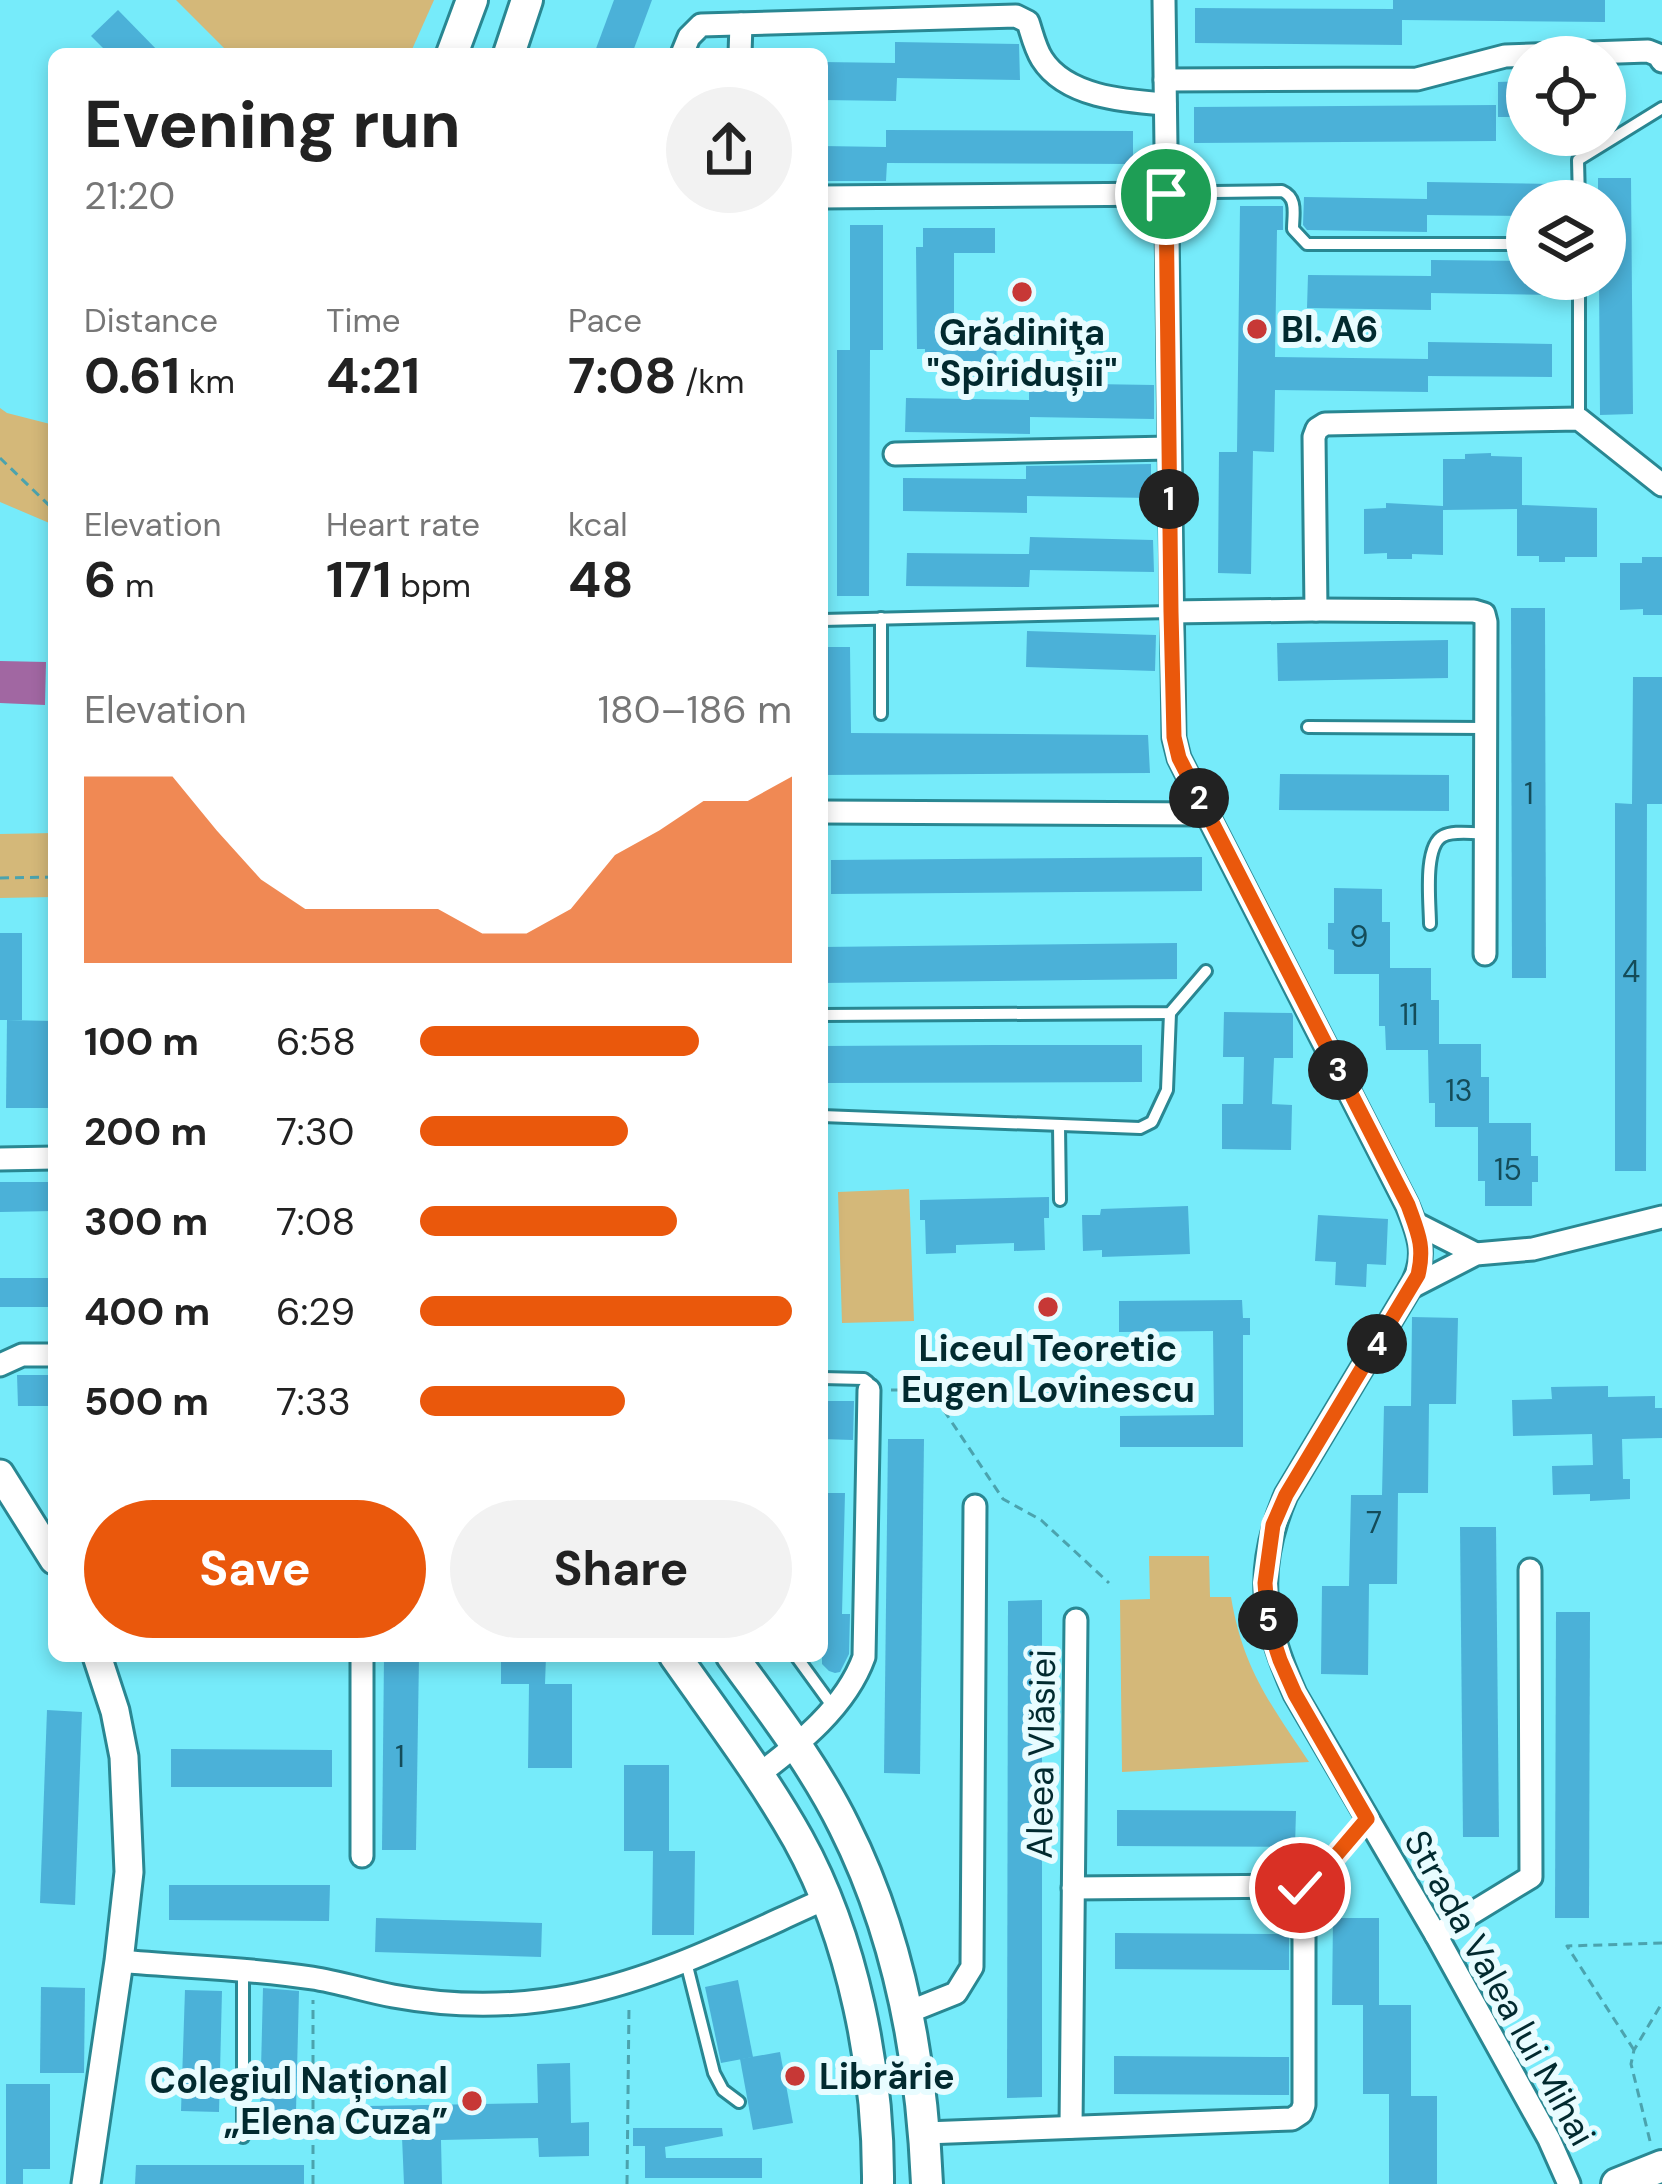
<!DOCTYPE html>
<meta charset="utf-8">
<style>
:root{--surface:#fff;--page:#f2f2f2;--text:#222;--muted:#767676;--accent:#ea580c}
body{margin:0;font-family:"DM Sans",sans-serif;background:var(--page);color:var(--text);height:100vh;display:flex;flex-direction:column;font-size:45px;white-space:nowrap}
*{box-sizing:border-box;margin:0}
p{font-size:39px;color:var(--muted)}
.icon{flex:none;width:66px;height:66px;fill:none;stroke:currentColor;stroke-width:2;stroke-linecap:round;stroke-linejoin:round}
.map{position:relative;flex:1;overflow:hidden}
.drawer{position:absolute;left:48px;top:48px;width:780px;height:1614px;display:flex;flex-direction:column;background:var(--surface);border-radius:18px;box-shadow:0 6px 18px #0003}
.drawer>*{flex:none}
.controls{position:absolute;left:1506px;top:36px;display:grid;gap:24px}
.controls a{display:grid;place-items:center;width:120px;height:120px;border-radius:50%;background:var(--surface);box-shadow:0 6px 18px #0003;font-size:60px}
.pin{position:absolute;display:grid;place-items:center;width:102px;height:102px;color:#fff;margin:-51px;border:6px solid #fff;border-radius:50%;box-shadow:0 3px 12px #0007}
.km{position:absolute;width:60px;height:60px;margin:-30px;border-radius:50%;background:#222;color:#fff;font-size:33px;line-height:60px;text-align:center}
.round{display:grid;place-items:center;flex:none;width:126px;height:126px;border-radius:63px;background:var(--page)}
.overview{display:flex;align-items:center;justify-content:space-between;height:204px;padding:0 36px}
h1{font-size:66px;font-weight:700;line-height:90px}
.figures{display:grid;grid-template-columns:repeat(3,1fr);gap:18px;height:204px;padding:12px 36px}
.figures div{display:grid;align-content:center}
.figures b{font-size:51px;font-weight:700}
.figures small{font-size:33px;font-weight:400}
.figures p{font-size:33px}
.chart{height:336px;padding:24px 36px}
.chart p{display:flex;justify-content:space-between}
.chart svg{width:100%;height:216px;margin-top:12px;fill:var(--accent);opacity:.7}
.button{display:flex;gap:24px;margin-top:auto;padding:24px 36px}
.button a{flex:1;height:138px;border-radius:72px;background:var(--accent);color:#fff;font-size:48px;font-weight:700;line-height:138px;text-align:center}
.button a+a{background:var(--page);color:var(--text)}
ul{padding:0 36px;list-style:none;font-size:39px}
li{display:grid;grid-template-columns:192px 144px 1fr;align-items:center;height:90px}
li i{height:30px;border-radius:15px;background:var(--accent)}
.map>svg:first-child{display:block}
.green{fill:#d4b879}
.water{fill:#a167a2}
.building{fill:#4bb1d8}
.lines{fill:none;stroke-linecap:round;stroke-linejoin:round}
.service-casing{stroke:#298792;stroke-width:16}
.minor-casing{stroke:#298792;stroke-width:27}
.tertiary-casing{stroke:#298792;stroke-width:33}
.secondary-casing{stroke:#298792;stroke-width:36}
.path{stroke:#4ba3ae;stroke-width:3;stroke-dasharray:9 6;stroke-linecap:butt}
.service{stroke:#fff;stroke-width:10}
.minor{stroke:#fff;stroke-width:21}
.tertiary{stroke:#fff;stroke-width:27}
.secondary{stroke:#fff;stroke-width:30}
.route-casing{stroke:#fff;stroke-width:24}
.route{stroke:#ea580c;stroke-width:15}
.poi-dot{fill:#c73836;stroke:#e8fcff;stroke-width:4.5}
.labels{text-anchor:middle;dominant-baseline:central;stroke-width:12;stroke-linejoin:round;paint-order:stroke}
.number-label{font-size:30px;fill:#144c59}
.poi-label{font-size:36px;font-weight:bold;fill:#022a2f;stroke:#e8fcff;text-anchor:start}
.street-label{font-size:36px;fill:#022a2f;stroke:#e8fcff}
</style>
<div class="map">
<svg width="1662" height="2184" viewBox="0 0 1662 2184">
<rect width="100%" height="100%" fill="#76ebfa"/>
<g class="green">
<path d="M176 0H434L410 54H230Z"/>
<path d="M0 408 7 413 54 425V525L0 502Z"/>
<path d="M54 833V897L0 898V834Z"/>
<path d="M909 1189 914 1321 842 1323 838 1192Z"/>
<path d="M1149 1556H1209L1210 1597H1231C1243 1669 1270 1703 1309 1762L1122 1772 1120 1600 1150 1599Z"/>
</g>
<path class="water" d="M0 661 46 662 45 705 0 703Z"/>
<g class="building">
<path d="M614 0H652L632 54H594Z"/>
<path d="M1393 0H1605V22L1402 20V45L1195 43V8L1393 9Z"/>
<path d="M118 10 161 54H109L91 36Z"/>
<path d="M895 42 1019 44 1020 80 897 78 896 101 822 100V62L895 63Z"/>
<path d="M1527 81V117H1498V82Z"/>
<path d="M1496 105V141L1194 143V107Z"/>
<path d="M886 130 1133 131V164L887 163 886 181H822V146L886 147Z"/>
<path d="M1598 178H1631L1633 414 1600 415 1599 279H1605V201H1598Z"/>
<path d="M1427 182 1552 184 1551 201H1527V216L1427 215V232L1307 230 1303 225 1304 197 1427 199Z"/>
<path d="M1240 206H1283V230H1277L1275 357 1428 359V342L1552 344V377L1428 376V392L1275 390 1274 452 1253 451 1251 574 1218 573 1219 452H1237Z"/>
<path d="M850 225H883V350H870L869 596H837V350H850Z"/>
<path d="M923 228H995V253H954V340H996L997 365H925V349H917L916 247H923Z"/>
<path d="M1431 260 1527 261V279H1556L1555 295 1431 293V310L1307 308 1308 275 1431 276Z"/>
<path d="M1029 383 1154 385V419L1030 417V434L905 432 906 398 1029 400Z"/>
<path d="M1491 453V456L1522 457V505L1597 508V557H1565V562H1539V556H1517V509L1443 510V555L1412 554V559H1387V553L1364 554V509L1386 508V503L1443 506V459H1465V454Z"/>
<path d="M1151 464V498L1027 496V513L903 511V478L1026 479V466Z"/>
<path d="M1030 537 1153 540 1154 572 1030 570 1029 587 906 586 907 553 1029 554Z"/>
<path d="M1642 557H1662V615H1643V609L1620 610V563H1642Z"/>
<path d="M1511 608H1545L1546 978H1512Z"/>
<path d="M1027 631 1156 635 1155 671 1026 667Z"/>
<path d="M1448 640V678L1278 681 1277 643Z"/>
<path d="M822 647H850L851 733 1148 735 1150 773 822 775Z"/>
<path d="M1633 677H1662V804H1647L1646 1171H1615V803L1632 804Z"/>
<path d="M1280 774 1449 775V811L1279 810Z"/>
<path d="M1202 857V891L831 894V860Z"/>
<path d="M1334 888 1382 889V922H1390V968H1431V1000H1439V1044H1481V1077H1489V1123H1531V1156H1538V1182H1532V1206H1485V1181H1478V1127H1435V1103H1429L1428 1050H1386L1385 1026H1379V974H1334V950L1328 949V923H1334Z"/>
<rect x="0" y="933" width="22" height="87"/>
<path d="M1177 943V979L822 983V947Z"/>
<path d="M1224 1012 1292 1013 1293 1016V1058H1274L1272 1104 1292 1105 1291 1150 1222 1149V1104H1243L1244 1057H1223Z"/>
<path d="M7 1020 52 1021V1108H6Z"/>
<path d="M994 1045H1142V1082L822 1083V1046Z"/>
<path d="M0 1182H54V1211L0 1212Z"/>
<path d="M1049 1197V1218H1044L1045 1250 1014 1251V1243L956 1245V1253L926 1254 925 1220H920V1200Z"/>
<path d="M1188 1206 1190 1254 1102 1257V1250L1083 1251 1082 1215H1100L1101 1209Z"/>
<path d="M1318 1215 1388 1219 1386 1265 1367 1264 1366 1287 1335 1285 1336 1262 1315 1261Z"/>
<rect x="0" y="1278" width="54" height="29"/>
<path d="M1242 1300 1243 1318H1250V1335H1243V1447H1120V1416L1214 1415 1213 1331 1119 1332V1301Z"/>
<path d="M1412 1317 1458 1318 1456 1404H1429L1428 1493H1398L1397 1584H1369L1368 1675 1321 1674 1322 1586H1349L1351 1495H1382L1384 1406H1411Z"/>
<path d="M17 1375H54V1406H18Z"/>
<path d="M1608 1386V1397L1655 1396V1408H1662V1438L1622 1439 1623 1479H1630V1499L1590 1501V1494L1553 1495 1552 1466 1593 1465 1592 1434 1513 1436 1512 1400 1552 1399 1551 1387Z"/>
<path d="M822 1401H854L853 1440 822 1439Z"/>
<path d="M888 1439H924L920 1774 884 1773Z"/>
<path d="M822 1493H845L842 1614H850L849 1654 840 1672 835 1673 829 1671 822 1664Z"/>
<path d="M1460 1527H1496L1499 1837H1463Z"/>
<path d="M1042 1600V2097L1007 2098 1008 1601Z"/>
<path d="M1556 1612H1590L1589 1918H1555Z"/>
<path d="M384 1656H419L416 1850H382Z"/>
<path d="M501 1656H546L545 1684H572V1768H528L529 1684H501Z"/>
<path d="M47 1710 82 1712 75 1905 40 1903Z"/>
<path d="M171 1749 332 1750V1787H171Z"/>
<path d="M624 1765H669V1851H695L694 1935H652L653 1851H624Z"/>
<path d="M1117 1810 1296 1811 1295 1847 1117 1846Z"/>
<path d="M169 1885H330L329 1921 169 1920Z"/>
<path d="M376 1918 542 1923 541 1957 375 1952Z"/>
<path d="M1333 1918H1379V2005H1411V2096H1437V2184H1389V2094H1363V2005H1332Z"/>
<path d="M1115 1933 1289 1934V1970L1115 1969Z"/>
<path d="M738 1980 753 2057 721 2063 705 1987Z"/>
<path d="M41 1987 85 1988 84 2073H40Z"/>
<path d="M263 1988 299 1991 296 2111 260 2110Z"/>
<path d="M185 1990 222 1991 219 2112 181 2111Z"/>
<path d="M780 2052 793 2123 753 2130 740 2059Z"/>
<path d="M1114 2056 1289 2057V2095L1114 2094Z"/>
<path d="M570 2063 571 2123 589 2122V2156L539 2157 538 2138 441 2140 442 2184H404L402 2137H369L368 2106 538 2103 537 2064Z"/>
<path d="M6 2084H50V2169H23V2184H6Z"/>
<path d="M633 2128H722L723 2136 665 2147 666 2158H762V2178H645V2146H633Z"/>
<path d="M136 2165H304V2184H135Z"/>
</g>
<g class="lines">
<g class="service-casing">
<g id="service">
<path d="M1214 192 1282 191C1298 198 1293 214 1293 229L1307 244H1527"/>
<path d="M1579 201 1578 160 1662 108"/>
<path d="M1579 279V419"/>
<path d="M881 618V714"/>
<path d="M822 620 1171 612"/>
<path d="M1308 727 1484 728"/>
<path d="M1430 924C1430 904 1423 846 1443 836 1454 830 1473 834 1485 833"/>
<path d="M822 1015 1170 1013 1206 971"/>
<path d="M822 1116 1140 1128 1152 1122 1167 1090 1170 1013"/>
<path d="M1059 1126 1060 1200"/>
<path d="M822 1378 864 1379 868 1382 869 1390"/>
<path d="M796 1656 833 1707"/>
<path d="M686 1962 714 2073 723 2090 739 2102"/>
<path d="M243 2137V1972"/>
</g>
</g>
<g class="minor-casing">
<g id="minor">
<path d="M1164 0 1174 738 1179 758 1207 814 1407 1205C1420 1236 1428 1258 1410 1288"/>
<path d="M682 54 689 37 701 25 1016 16 1028 22C1032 34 1035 48 1042 59 1066 97 1125 101 1165 104"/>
<path d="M740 54 741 24"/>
<path d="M1165 80 1417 79 1505 56 1648 51 1658 55 1662 61"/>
<path d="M822 197 1166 194"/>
<path d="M895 454 1169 448"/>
<path d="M1316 610 1314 437 1317 429 1325 424 1579 419 1662 485"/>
<path d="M1171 612 1316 610 1474 611 1484 614 1486 622 1485 954"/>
<path d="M822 812 1207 814"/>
<path d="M0 1159 54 1158"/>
<path d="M1415 1223 1476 1254"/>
<path d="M0 1365 22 1355H54"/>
<path d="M758 1775C799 1744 846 1707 864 1657L869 1390"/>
<path d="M362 1856V1656"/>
<path d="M1436 1935 1531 1877 1530 1570"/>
<path d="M119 1961C183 1967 249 1968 312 1978 339 1982 366 1991 393 1996 453 2007 517 2007 576 1995 664 1977 744 1935 825 1899"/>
<path d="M906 2013 956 1993 972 1967 975 1506"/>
<path d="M1071 2127 1076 1620"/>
<path d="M925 2133 1292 2119 1301 2113 1304 2105V1899L1300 1889 1296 1886 1073 1888"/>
<path d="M1569 2184 1549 2139 1436 1935 1295 1694C1262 1621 1254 1570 1286 1495L1410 1288 1476 1254 1533 1249 1662 1217"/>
</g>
</g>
<g class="tertiary-casing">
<g id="tertiary">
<path d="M0 1474 54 1560"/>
<path d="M86 2184 119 1961 129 1872 124 1757 115 1711 97 1656"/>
</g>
</g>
<g class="secondary-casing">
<g id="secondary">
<path d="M452 54 472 0"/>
<path d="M509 54 527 0"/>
<path d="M675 1656C717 1716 762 1775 798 1839 853 1938 879 2071 878 2184"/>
<path d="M732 1656C771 1710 814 1765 844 1826 899 1935 922 2063 927 2184"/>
<path d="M1617 2184 1662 2166"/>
</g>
</g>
<g class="path">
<path d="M0 458 54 510"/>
<path d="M0 878 54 877"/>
<path d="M891 1390H912L929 1395 943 1409 1003 1499 1041 1520 1109 1583"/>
<path d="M1316 1879 1353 1836"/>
<path d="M1634 2050 1567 1946 1662 1943"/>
<path d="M1650 2141 1631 2064 1634 2050 1662 2003"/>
<path d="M313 2184V2000"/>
<path d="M627 2184 629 2006"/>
</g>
<use href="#service" class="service"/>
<use href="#minor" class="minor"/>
<use href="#tertiary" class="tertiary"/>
<use href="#secondary" class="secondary"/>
</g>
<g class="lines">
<g class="route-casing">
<path id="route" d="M1166 194 1171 612 1174 737 1179 758 1408 1205C1418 1233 1425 1246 1418 1275L1286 1495 1273 1525 1265 1583 1268 1623 1280 1660 1295 1694 1367 1819 1303 1894 1300 1888"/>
</g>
<use href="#route" class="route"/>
</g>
<g class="poi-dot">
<circle cx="1022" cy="292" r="12"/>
<circle cx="1257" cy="329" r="12"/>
<circle cx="1048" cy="1307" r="12"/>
<circle cx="795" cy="2076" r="12"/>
<circle cx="472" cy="2101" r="12"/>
</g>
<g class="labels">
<g class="number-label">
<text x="1529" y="793">1</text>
<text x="1359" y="936">9</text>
<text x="1631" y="971">4</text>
<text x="1409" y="1014">11</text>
<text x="1459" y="1090">13</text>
<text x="1508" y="1169">15</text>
<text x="1374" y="1522">7</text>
<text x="400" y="1756">1</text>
</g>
<g class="poi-label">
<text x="1281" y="329">Bl. A6</text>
<text x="1022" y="332" text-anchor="middle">Grădiniţa<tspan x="1022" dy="41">"Spiridușii"</tspan></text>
<text x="1048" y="1348" text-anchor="middle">Liceul Teoretic<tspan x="1048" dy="41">Eugen Lovinescu</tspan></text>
<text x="819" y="2076">Librărie</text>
<text x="448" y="2080" text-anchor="end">Colegiul Național<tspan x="448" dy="41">„Elena Cuza”</tspan></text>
</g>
<g class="street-label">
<text transform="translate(1041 1754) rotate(-89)">Aleea Vlăsiei</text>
<text transform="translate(1500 1988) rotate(61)">Strada Valea lui Mihai</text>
</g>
</g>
</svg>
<div class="controls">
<a><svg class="icon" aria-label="locate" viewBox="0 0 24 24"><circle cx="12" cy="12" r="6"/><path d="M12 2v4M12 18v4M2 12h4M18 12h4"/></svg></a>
<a><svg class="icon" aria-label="layers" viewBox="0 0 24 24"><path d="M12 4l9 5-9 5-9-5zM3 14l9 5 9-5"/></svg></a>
</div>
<div class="pin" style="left:1166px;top:194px;background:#1e9e55"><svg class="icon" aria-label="arrive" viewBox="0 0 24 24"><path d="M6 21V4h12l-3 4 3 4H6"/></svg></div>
<div class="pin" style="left:1300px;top:1888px;background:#d93025"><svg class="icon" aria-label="check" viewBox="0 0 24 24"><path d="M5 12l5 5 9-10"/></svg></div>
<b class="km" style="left:1169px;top:499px">1</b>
<b class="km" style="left:1199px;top:798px">2</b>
<b class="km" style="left:1338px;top:1070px">3</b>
<b class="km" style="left:1377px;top:1344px">4</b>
<b class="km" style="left:1268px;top:1620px">5</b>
<section class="drawer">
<div class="overview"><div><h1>Evening run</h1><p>21:20</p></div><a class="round"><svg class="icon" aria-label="share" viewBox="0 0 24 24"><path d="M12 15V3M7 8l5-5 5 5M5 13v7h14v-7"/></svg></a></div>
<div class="figures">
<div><p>Distance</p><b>0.61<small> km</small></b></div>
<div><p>Time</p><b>4:21</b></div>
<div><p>Pace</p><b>7:08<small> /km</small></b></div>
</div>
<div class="figures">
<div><p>Elevation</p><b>6<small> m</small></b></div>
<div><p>Heart rate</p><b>171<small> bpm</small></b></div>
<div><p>kcal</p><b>48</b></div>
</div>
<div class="chart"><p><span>Elevation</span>180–186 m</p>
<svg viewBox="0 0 160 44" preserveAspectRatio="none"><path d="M0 44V6L10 6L20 6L30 17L40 27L50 33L60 33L70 33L80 33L90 38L100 38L110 33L120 22L130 17L140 11L150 11L160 6V44z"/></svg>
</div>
<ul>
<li><b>100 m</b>6:58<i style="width:75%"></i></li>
<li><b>200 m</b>7:30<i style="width:56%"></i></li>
<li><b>300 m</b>7:08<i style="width:69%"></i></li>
<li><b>400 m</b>6:29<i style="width:100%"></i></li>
<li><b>500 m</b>7:33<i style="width:55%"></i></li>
</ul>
<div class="button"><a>Save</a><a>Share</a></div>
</section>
</div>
